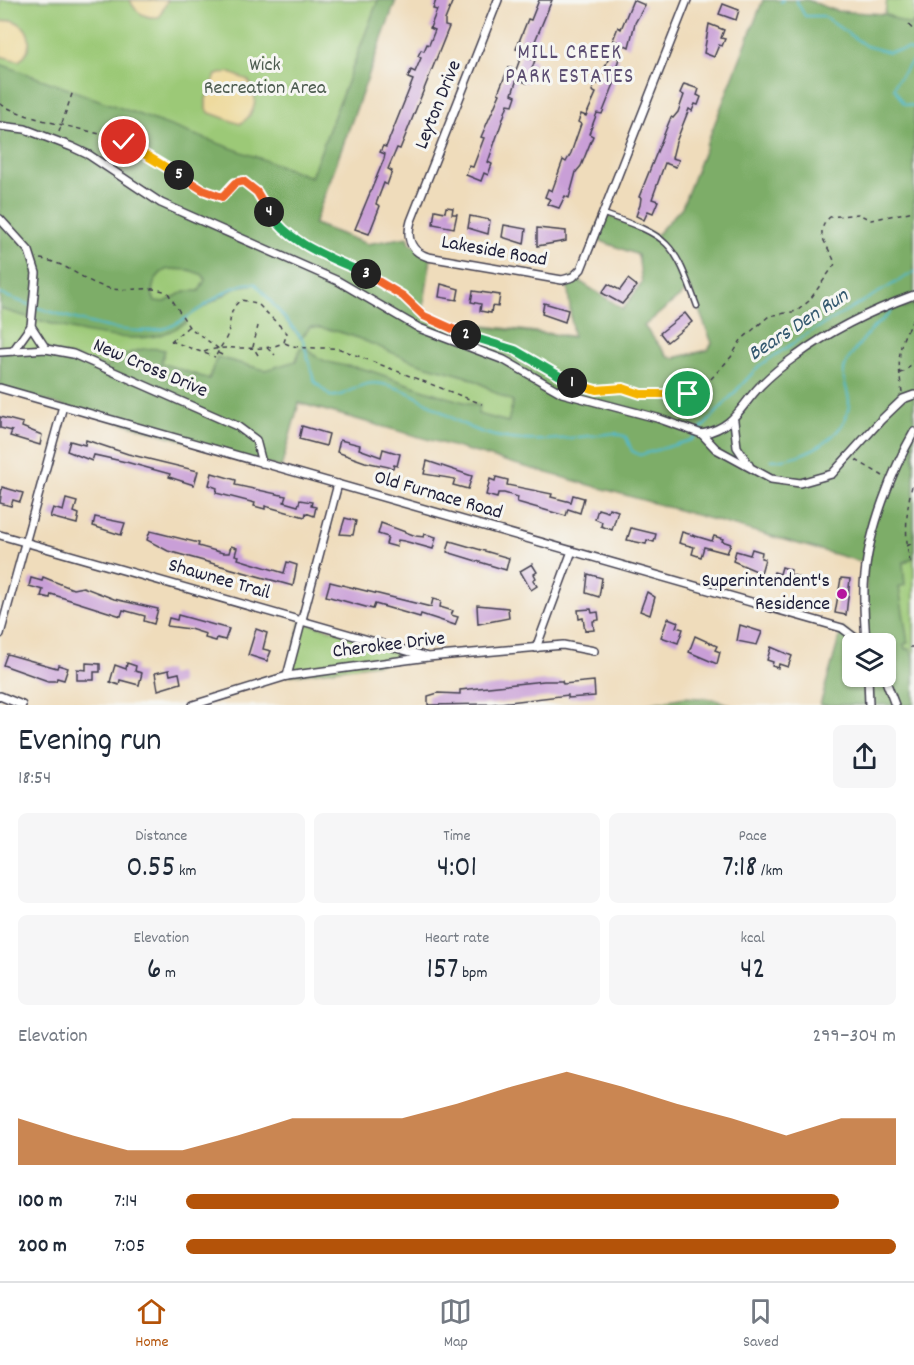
<!DOCTYPE html>
<meta charset="utf-8">
<style>
:root{--surface:#fff;--page:#f6f6f7;--text:#1f2937;--muted:#747a83;--line:#e0e1e3;--accent:#b45309}
body{margin:0;font-family:Dekko,sans-serif;background:var(--page);color:var(--text);height:100vh;display:flex;flex-direction:column;font-size:22px;white-space:nowrap}
*{box-sizing:border-box;margin:0}
p{font-size:20px;color:var(--muted)}
.icon{flex:none;width:33px;height:33px;fill:none;stroke:currentColor;stroke-width:2;stroke-linecap:round;stroke-linejoin:round}
.map{position:relative;height:705px;overflow:hidden}
.panel{display:flex;flex-direction:column;background:var(--surface);flex:1}
.panel>*{flex:none}
.fabs{position:absolute;left:842px;top:633px;display:grid;gap:12px}
.fabs a{display:grid;place-items:center;width:54px;height:54px;border-radius:9px;background:var(--surface);box-shadow:0 2px 4px #0004;font-size:30px}
.pin{position:absolute;display:grid;place-items:center;width:51px;height:51px;color:#fff;margin:-26px;border:3px solid #fff;border-radius:50%;box-shadow:0 2px 6px #0007}
.km{position:absolute;width:30px;height:30px;margin:-15px;border-radius:50%;background:#222;color:#fff;font-size:16px;line-height:30px;text-align:center}
.round{display:grid;place-items:center;flex:none;width:63px;height:63px;border-radius:9px;background:var(--page)}
.overview{display:flex;align-items:center;justify-content:space-between;height:102px;padding:0 18px}
h1{font-size:33px;font-weight:600;line-height:45px}
.stats{display:grid;grid-template-columns:repeat(3,1fr);gap:9px;height:102px;padding:6px 18px}
.stats div{display:grid;align-content:center;border-radius:9px;background:var(--page);text-align:center}
.stats b{font-size:30px;font-weight:600}
.stats small{font-size:16px;font-weight:400}
.stats p{font-size:16px}
.chart{height:168px;padding:12px 18px}
.chart p{display:flex;justify-content:space-between}
.chart svg{width:100%;height:108px;margin-top:6px;fill:var(--accent);opacity:.7}
ul{padding:0 18px;list-style:none;font-size:20px}
li{display:grid;grid-template-columns:96px 72px 1fr;align-items:center;height:45px}
li i{height:15px;border-radius:8px;background:var(--accent)}
.dock{display:flex;justify-content:space-around;align-items:center;height:84px;border-top:2px solid var(--line);background:var(--surface);font-size:16px;color:var(--muted)}
.dock a{display:grid;justify-items:center;gap:3px}
.dock .on{color:var(--accent)}
.map>svg:first-child{display:block}
.green{fill:#9cc977;stroke:#5f7659;stroke-width:1.5}
.forest{fill:#7dad68;stroke:#506852;stroke-width:1.5;fill-rule:evenodd}
.sand{fill:#eeda9e;stroke:#887e6c;stroke-width:1.5}
.lines{fill:none;stroke-linecap:round;stroke-linejoin:round}
.stream{stroke:#4fb9cc;stroke-width:2}
.building{fill:#c99fd7}
.service-casing{stroke:#413e4e;stroke-width:7}
.minor-casing{stroke:#413e4e;stroke-width:10}
.path{stroke:#413e4e;stroke-width:1.5;stroke-dasharray:4.5 4.5;stroke-linecap:butt}
.service{stroke:#fff;stroke-width:4}
.minor{stroke:#fff;stroke-width:7}
.split-1-casing{stroke:#fff;stroke-width:12}
.split-2-casing{stroke:#fff;stroke-width:12}
.split-3-casing{stroke:#fff;stroke-width:12}
.split-4-casing{stroke:#fff;stroke-width:12}
.split-5-casing{stroke:#fff;stroke-width:12}
.split-6-casing{stroke:#fff;stroke-width:12}
.split-1{stroke:#f5b400;stroke-width:8}
.split-2{stroke:#22a559;stroke-width:8}
.split-3{stroke:#f0652b;stroke-width:8}
.split-4{stroke:#22a559;stroke-width:8}
.split-5{stroke:#f0652b;stroke-width:8}
.split-6{stroke:#f5b400;stroke-width:8}
.poi-dot{fill:#b5179e;stroke:#f6f6f2;stroke-width:2}
.labels{text-anchor:middle;dominant-baseline:central;stroke-width:6;stroke-linejoin:round;paint-order:stroke}
.park-label{font-size:20px;fill:#4d5c50;stroke:#f6f6f2}
.street-label{font-size:20px;fill:#22223b;stroke:#f6f6f2}
.poi-label{font-size:20px;fill:#22223b;stroke:#f6f6f2;text-anchor:end}
.neighbourhood-label{font-size:21px;letter-spacing:1.5px;fill:#5c4e72;stroke:#f6f6f2}
.water-label{font-size:21px;font-style:italic;fill:#32576e;stroke:#f6f6f2}
</style>
<div class="map">
<svg width="914" height="705" viewBox="0 0 914 705">
<rect width="100%" height="100%" fill="#f6f6f2"/>
<filter id="ink" filterUnits="userSpaceOnUse"><feTurbulence type="fractalNoise" baseFrequency=".0167" numOctaves="2"/><feDisplacementMap in="SourceGraphic" scale="12" xChannelSelector="R" yChannelSelector="G"/><feConvolveMatrix kernelMatrix="1 2 1 2 8 2 1 2 1" color-interpolation-filters="sRGB"/></filter>
<filter id="wash" filterUnits="userSpaceOnUse"><feTurbulence type="fractalNoise" baseFrequency=".008" numOctaves="4" result="noise"/><feDisplacementMap in="SourceGraphic" scale="24" xChannelSelector="R" yChannelSelector="G"/><feGaussianBlur stdDeviation="1.35" result="paint"/><feColorMatrix in="noise" values="0 0 0 0 0 0 0 0 0 0 0 0 0 0 0 0 0 1.4 0 .05"/><feComposite in="paint" operator="in"/></filter>
<g filter="url(#wash)">
<rect width="100%" height="100%" fill="#efdcbb"/>
<g class="green">
<path d="M0 0H396L314 224 367 244 408 237 410 243 431 257 422 311 450 322 588 338 674 358 709 350 728 311 807 0 885 29 889 18 885 14 887 0H914V705H820L852 644V676H885V644L866 563 652 499 299 403 0 388Z"/>
<path d="M301 621 428 657 287 676Z"/>
</g>
<g class="forest">
<path d="M378 0H396L314 224 367 244 408 237 410 243 431 257 423 311 450 323 573 337 567 280 573 277 623 309 642 283 638 255 593 238 603 213 656 235 682 207 763 0H807L836 11 885 14 909 25 914 22V297L899 304 904 308 914 304V557L903 563 905 585 899 587 908 643 904 644 905 649H910L914 659V705H820L842 628 863 643 852 644V676H885V644L866 643V563L299 403 281 468 0 388V352L46 349 107 367C126 353 140 345 165 350L161 363 209 379 217 357 265 370 296 361 300 348 306 347C323 369 350 363 374 372 409 384 442 398 480 406L478 414 508 422 513 401C496 396 486 384 469 378 455 372 439 370 424 365 386 353 351 329 310 327L301 339 256 284 237 287 184 319 186 323C176 328 167 334 156 336 110 345 44 321 0 309V64L311 177ZM168 269 189 270 203 275 205 280 199 291H185L165 302 155 301C148 290 156 273 168 269ZM690 288 712 343 708 350 674 358 668 357 644 326Z"/>
<path d="M685 697 713 699 731 705H643Z"/>
</g>
<g class="sand">
<path d="M130 0H168L159 17C145 19 135 12 130 0Z"/>
<path d="M11 20C32 26 35 48 19 61L0 56V22Z"/>
<path d="M228 72 248 80C259 96 257 113 240 124L210 113 206 109V99L216 75Z"/>
</g>
<g class="lines">
<g class="stream">
<path d="M796 0 805 16H823L866 46 888 52 908 49 914 52"/>
<path d="M781 2 783 0"/>
<path d="M914 59 896 82 894 88 904 104 914 106"/>
<path d="M0 294 30 305"/>
<path d="M35 307C74 318 121 337 162 329 191 323 229 278 256 284L303 340 314 381 330 396C348 398 359 379 382 384 415 390 439 413 469 427 514 449 567 438 615 433L626 437 632 451 640 455 691 440 759 366 807 334 914 272"/>
<path d="M771 460C802 460 849 437 849 402 849 390 840 378 845 366 849 356 868 333 876 325 882 320 889 316 892 309"/>
</g>
</g>
<g id="blocks">
<g class="building">
<path d="M436 0H453L445 20V26L449 27 400 149 397 148 388 169 392 171 387 185 384 183 376 204 380 206 369 234 355 229 384 159 385 154 380 152 383 146 386 147 413 80 408 78 411 70 415 72 421 58 418 56 421 50 424 51 427 44 429 45 435 30 430 28 437 10 433 9Z"/>
<path d="M539 0H552L528 58 535 60 527 83 517 79 512 94 516 96 513 105 508 104 488 162 492 164 488 175 484 173 481 181 466 175 469 166 473 167 484 138 481 137 500 94 498 93 502 83 509 67 516 70 523 51 516 49 528 19 531 20Z"/>
<path d="M633 0 645 5 635 23 629 47 613 40 618 27 621 29Z"/>
<path d="M723 4 739 10 736 20 719 14Z"/>
<path d="M709 24 724 30 721 38 725 39 722 46 719 45 714 57 704 53Z"/>
<path d="M610 55 619 58 615 73 618 74 602 114 597 113 589 134 593 136 581 166 576 172 569 198 565 196 559 208 547 204 550 199 545 197 548 189 552 191 563 160 566 162 571 153 581 124 578 122 581 114 586 116 596 93 592 91 595 83 598 84Z"/>
<path d="M684 84 699 89 697 95 701 97 698 105 695 104 692 111 689 109 676 142 672 158 679 160 676 167 665 163 652 199 658 201 653 213 648 211 644 220 636 216 640 205 641 198 639 197 671 117 673 118 678 112 684 95 680 93Z"/>
<path d="M446 207 453 208 452 214H457L454 228 433 224 435 210 445 212Z"/>
<path d="M470 216 490 220 488 234 468 228Z"/>
<path d="M504 225 526 229 524 244 502 237Z"/>
<path d="M537 228 566 231V241L537 246Z"/>
<path d="M628 279 637 286 622 304 602 293 608 284 620 290Z"/>
<path d="M441 284 459 289 457 300 439 297Z"/>
<path d="M473 291 500 295 498 307 492 306 491 313 480 311 481 304 471 302Z"/>
<path d="M544 303 568 310 565 322 542 314Z"/>
<path d="M685 313 692 322 667 342 660 333Z"/>
<path d="M0 417 23 423 22 427 42 435 40 445 10 436 12 431 0 428Z"/>
<path d="M302 426 329 434 326 446 299 439Z"/>
<path d="M86 440 128 454 198 471 194 485 169 477 170 474 126 462 94 455 92 461 67 451 70 441 85 445Z"/>
<path d="M340 440 360 445 359 449 381 457 383 449 400 454 397 466 394 465 393 468 365 462 337 452Z"/>
<path d="M427 461 472 476 468 489 453 485 455 479 424 474Z"/>
<path d="M212 473 236 480 235 485 286 496 284 502 298 506 300 500 312 502 311 506 316 507 314 516 306 513 305 517 265 506V509L254 506 255 503 216 493 217 488 209 485Z"/>
<path d="M496 477 508 480 507 485 552 494 551 497 571 502 573 495 584 498 580 513 568 509 566 516 517 502 518 497 504 493H498L497 498 486 495 490 479 495 481Z"/>
<path d="M2 487 23 493 20 502 13 500 11 506 0 503Z"/>
<path d="M66 499 77 502 74 512 79 514 77 524 50 517 53 508 63 511Z"/>
<path d="M609 508 618 511 612 530 601 526 602 522 595 519 598 509 608 512Z"/>
<path d="M95 517 125 523 121 535 93 526Z"/>
<path d="M345 518 356 521 353 535 340 534Z"/>
<path d="M381 523 416 536 424 537 425 534 436 537 433 549 404 541 398 540 397 547 386 544 388 537 378 534Z"/>
<path d="M631 528 656 534 654 542 647 540 646 544 627 540Z"/>
<path d="M150 531 199 543 198 546 223 553H229L231 546 237 548 235 555 239 556 238 559 284 573 287 562 297 565 293 586 168 551 147 540Z"/>
<path d="M682 532 712 541 714 536 723 539 722 541 731 544 727 553 704 547 701 557 692 554 694 547 679 543Z"/>
<path d="M450 541 509 558 506 570 447 552Z"/>
<path d="M752 549 762 552 761 558 765 559 761 573 733 561 736 551 750 555Z"/>
<path d="M532 564 537 572 534 574 536 578 533 580 537 586 531 590 520 571Z"/>
<path d="M782 567 791 570 790 574 798 577 796 585 784 581 783 585 770 583 774 572 780 574Z"/>
<path d="M588 574 602 578 599 597 586 593Z"/>
<path d="M43 577 73 589 83 587 114 599 158 609 154 624 144 621 145 616 123 610 121 616 51 594 50 598 41 596 43 590 29 586 31 578 42 581Z"/>
<path d="M841 578 850 579 846 615 835 613Z"/>
<path d="M330 582 431 607 433 599 441 601 440 607 453 611 451 615 458 617 455 625 421 614 420 617 375 604 373 609 326 596Z"/>
<path d="M647 592 655 597 650 615 640 611Z"/>
<path d="M477 605 508 608 509 618 478 624Z"/>
<path d="M591 609 592 613 598 612 599 620 593 621 594 630 585 631 583 618 579 619 578 610Z"/>
<path d="M178 615 229 629 225 640 217 638 216 641 205 638 206 634 190 629 167 626 169 618 177 620Z"/>
<path d="M668 618 678 622 676 627 683 629 678 643 661 637Z"/>
<path d="M740 625 762 632 757 645 737 641Z"/>
<path d="M256 629 267 633 263 649 271 651 267 661 248 655Z"/>
<path d="M695 636 717 646 715 650 720 652 717 664 689 652Z"/>
<path d="M771 647 792 656 788 667 779 664 778 668 772 666 773 662 767 660Z"/>
<path d="M7 654 57 668 58 665 68 668 64 680 57 678 56 681H48L3 665Z"/>
<path d="M86 663 100 664V672H94V680H77V669L86 670Z"/>
<path d="M127 663 136 666 135 671 142 673 139 685 120 680 119 685 110 682 115 665 126 669Z"/>
<path d="M169 670 170 675 179 673 181 683 158 690 155 673Z"/>
<path d="M544 681H562L563 684 594 681 595 696 568 698V695L492 704 428 705V696L438 693 460 694V690Z"/>
</g>
</g>
</g>
<g filter="url(#ink)">
<use href="#blocks" fill-opacity="0" stroke="#413e4e" stroke-width="1.5"/>
<g class="lines">
<g class="service-casing">
<path id="service" d="M604 214C670 237 673 240 697 306"/>
</g>
<g class="minor-casing">
<g id="minor">
<path d="M498 0 411 221C406 238 410 251 428 257L562 280 573 277 581 269 687 0"/>
<path d="M0 126 25 129 72 147 89 155 161 203 338 281 419 328 504 360 562 393 657 418 702 434 716 449 771 479 800 483 832 474 881 420 903 399 914 395"/>
<path d="M0 219 29 251 36 273 31 326 13 351"/>
<path d="M31 326 46 349"/>
<path d="M0 352 46 349 73 354 237 426 256 440 262 463"/>
<path d="M0 388 842 628 863 644"/>
<path d="M734 421 737 447 749 465"/>
<path d="M702 434C735 427 739 408 760 386 771 375 783 365 796 356 831 330 873 310 914 295"/>
<path d="M0 535 428 657"/>
<path d="M0 634 63 406"/>
<path d="M866 644C865 621 862 597 865 575 869 530 892 470 914 432"/>
<path d="M536 648 572 551"/>
<path d="M287 676 338 484"/>
<path d="M868 676 869 705"/>
<path d="M884 676 895 705"/>
<path d="M0 696 22 705"/>
<path d="M193 705 287 676 428 657 563 645 594 651"/>
</g>
</g>
<g class="path">
<path d="M909 25 914 31"/>
<path d="M0 104C45 128 98 126 143 151 161 161 208 203 227 195L235 183 243 181 257 192 272 217 290 236 308 247 377 279 413 304 424 316 466 336 515 349 571 382 596 390 623 388 635 393 659 395 696 391 709 381 731 357 741 340 769 316 797 311 809 301 835 264C831 247 811 234 830 217L858 214 871 220 914 211"/>
<path d="M59 132 73 91"/>
<path d="M40 259C67 262 83 282 108 288 127 293 151 284 168 293L189 327 219 349"/>
<path d="M171 341 215 357"/>
<path d="M171 341 188 327"/>
<path d="M285 343C302 351 322 346 340 349L482 404"/>
<path d="M267 348 275 355"/>
<path d="M204 352C229 342 262 355 284 342L287 333 257 303 241 300C229 308 231 321 228 333 226 341 219 348 216 356"/>
<path d="M218 353 224 356"/>
<path d="M258 355 253 347 258 326"/>
<path d="M900 373 906 371 914 360"/>
<path d="M902 393C898 365 896 343 914 319"/>
<path d="M856 460 883 476"/>
<path d="M907 546 914 542"/>
<path d="M910 562C904 536 906 505 914 479"/>
<path d="M914 634V640"/>
<path d="M910 647H914"/>
</g>
<use href="#service" class="service"/>
<use href="#minor" class="minor"/>
</g>
</g>
<g class="lines" filter="url(#ink)">
<g class="split-1-casing">
<path id="split-1" d="M572 383 596 390 623 388 641 394H688"/>
</g>
<g class="split-2-casing">
<path id="split-2" d="M466 335 515 350 572 383"/>
</g>
<g class="split-3-casing">
<path id="split-3" d="M366 274 403 296 424 316 466 335"/>
</g>
<g class="split-4-casing">
<path id="split-4" d="M269 212C290 245 332 258 366 274"/>
</g>
<g class="split-5-casing">
<path id="split-5" d="M179 175 203 190 222 197 235 183 243 181 257 192 269 212"/>
</g>
<g class="split-6-casing">
<path id="split-6" d="M124 142 179 175"/>
</g>
<use href="#split-1" class="split-1"/>
<use href="#split-2" class="split-2"/>
<use href="#split-3" class="split-3"/>
<use href="#split-4" class="split-4"/>
<use href="#split-5" class="split-5"/>
<use href="#split-6" class="split-6"/>
</g>
<circle class="poi-dot" cx="842" cy="594" r="6"/>
<g class="labels">
<g class="park-label">
<text x="265" y="66">Wick<tspan x="265" dy="23">Recreation Area</tspan></text>
</g>
<g class="street-label">
<text transform="translate(439 105) rotate(-68)">Leyton Drive</text>
<text transform="translate(494 252) rotate(10)">Lakeside Road</text>
<text transform="translate(150 369) rotate(23)">New Cross Drive</text>
<text transform="translate(438 496) rotate(16)">Old Furnace Road</text>
<text transform="translate(219 580) rotate(16)">Shawnee Trail</text>
<text transform="translate(389 646) rotate(-7)">Cherokee Drive</text>
</g>
<g class="poi-label">
<text x="830" y="582">Superintendent's<tspan x="830" dy="23">Residence</tspan></text>
</g>
<g class="neighbourhood-label">
<text x="570" y="54">MILL CREEK<tspan x="570" dy="24">PARK ESTATES</tspan></text>
</g>
<g class="water-label">
<text transform="translate(799 326) rotate(-33)">Bears Den Run</text>
</g>
</g>
</svg>
<div class="fabs">
<a><svg class="icon" aria-label="layers" viewBox="0 0 24 24"><path d="M12 4l9 5-9 5-9-5zM3 14l9 5 9-5"/></svg></a>
</div>
<div class="pin" style="left:688px;top:394px;background:#1e9e55"><svg class="icon" aria-label="arrive" viewBox="0 0 24 24"><path d="M6 21V4h12l-3 4 3 4H6"/></svg></div>
<div class="pin" style="left:124px;top:142px;background:#d93025"><svg class="icon" aria-label="check" viewBox="0 0 24 24"><path d="M5 12l5 5 9-10"/></svg></div>
<b class="km" style="left:572px;top:383px">1</b>
<b class="km" style="left:466px;top:335px">2</b>
<b class="km" style="left:366px;top:274px">3</b>
<b class="km" style="left:269px;top:212px">4</b>
<b class="km" style="left:179px;top:175px">5</b>
</div>
<section class="panel">
<div class="overview"><div><h1>Evening run</h1><p>18:54</p></div><a class="round"><svg class="icon" aria-label="share" viewBox="0 0 24 24"><path d="M12 15V3M7 8l5-5 5 5M5 13v7h14v-7"/></svg></a></div>
<div class="stats">
<div><p>Distance</p><b>0.55<small> km</small></b></div>
<div><p>Time</p><b>4:01</b></div>
<div><p>Pace</p><b>7:18<small> /km</small></b></div>
</div>
<div class="stats">
<div><p>Elevation</p><b>6<small> m</small></b></div>
<div><p>Heart rate</p><b>157<small> bpm</small></b></div>
<div><p>kcal</p><b>42</b></div>
</div>
<div class="chart"><p><span>Elevation</span>299–304 m</p>
<svg viewBox="0 0 160 44" preserveAspectRatio="none"><path d="M0 44V25L10 32L20 38L30 38L40 32L50 25L60 25L70 25L80 19L90 12L100 6L110 12L120 19L130 25L140 32L150 25L160 25V44z"/></svg>
</div>
<ul>
<li><b>100 m</b>7:14<i style="width:92%"></i></li>
<li><b>200 m</b>7:05<i style="width:100%"></i></li>
</ul>
</section>
<nav class="dock">
<a class="on"><svg class="icon" aria-label="home" viewBox="0 0 24 24"><path d="M3 11l9-7 9 7M6 9v11h12V9"/></svg>Home</a>
<a><svg class="icon" aria-label="map" viewBox="0 0 24 24"><path d="M3 6l6-2 6 2 6-2v14l-6 2-6-2-6 2zM9 4v14M15 6v14"/></svg>Map</a>
<a><svg class="icon" aria-label="saved" viewBox="0 0 24 24"><path d="M7 4h10v16l-5-4-5 4z"/></svg>Saved</a>
</nav>
